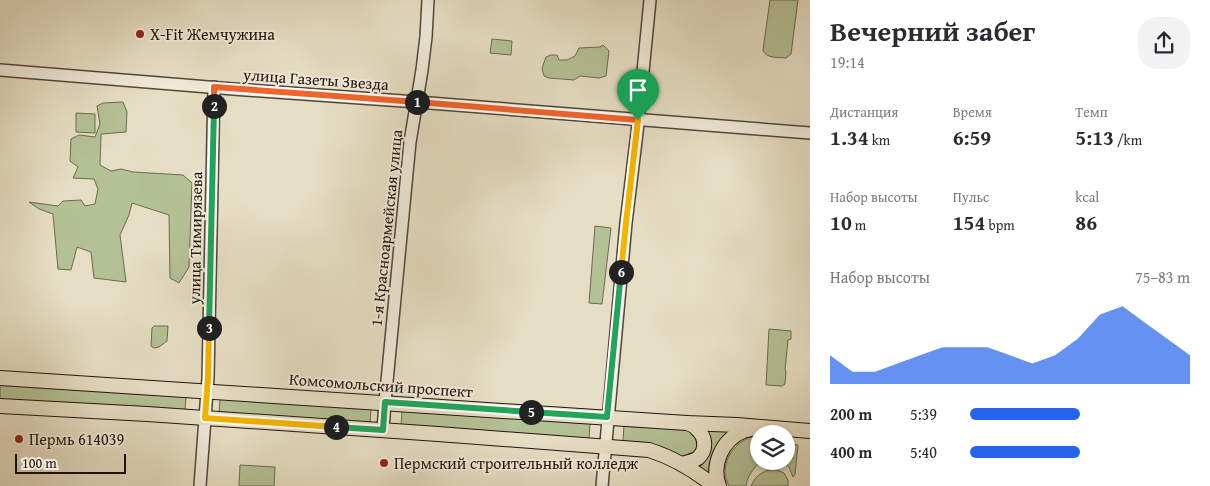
<!DOCTYPE html>
<html lang="ru">
<meta charset="utf-8">
<style>
:root{--surface:#fff;--page:#f2f2f3;--text:#2b2b33;--muted:#7c7c81;--accent:#2563eb}
body{margin:0;font-family:"Gentium Book Plus",serif;background:var(--page);color:var(--text);height:100vh;display:flex;flex-direction:column;font-size:19px;white-space:nowrap}
*{box-sizing:border-box;margin:0}
p{font-size:16px;color:var(--muted)}
.icon{flex:none;width:28px;height:28px;fill:none;stroke:currentColor;stroke-width:2;stroke-linecap:round;stroke-linejoin:round}
.map{position:relative;flex:1;overflow:hidden}
.details{display:flex;flex-direction:column;background:var(--surface);width:400px}
.details>*{flex:none}
.tools{position:absolute;left:750px;top:425px;display:grid;gap:10px}
.tools a{display:grid;place-items:center;width:45px;height:45px;border-radius:50%;background:var(--surface);box-shadow:0 1px 4px #0004;font-size:25px}
.scale{position:absolute;left:15px;bottom:12px;width:111px;box-sizing:border-box;padding-left:5px;border:2px solid #21140b;border-top:0;font-size:14px;line-height:18px;white-space:nowrap;color:#21140b;-webkit-text-stroke:4px #efead9;paint-order:stroke}
.pin{position:absolute;display:grid;place-items:center;width:42px;height:42px;color:#fff;margin:-51px -21px;border-radius:50% 50% 50% 0;rotate:-45deg;box-shadow:0 0 5px #0007}
.pin .icon{rotate:45deg}
.km{position:absolute;width:25px;height:25px;margin:-12px;border-radius:50%;background:#222;color:#fff;font-size:14px;line-height:25px;text-align:center}
.round{display:grid;place-items:center;flex:none;width:52px;height:52px;border-radius:20px;background:var(--page)}
.overview{display:flex;align-items:center;justify-content:space-between;height:85px;padding:0 20px}
h1{font-size:28px;font-weight:700;line-height:38px}
.figures{display:grid;grid-template-columns:repeat(3,1fr);gap:8px;height:85px;padding:5px 20px}
.figures div{display:grid;align-content:center}
.figures b{font-size:21px;font-weight:700}
.figures small{font-size:14px;font-weight:400}
.figures p{font-size:14px}
.chart{height:140px;padding:10px 20px}
.chart p{display:flex;justify-content:space-between}
.chart svg{width:100%;height:90px;margin-top:5px;fill:var(--accent);opacity:.7}
ul{padding:0 20px;list-style:none;font-size:16px}
li{display:grid;grid-template-columns:80px 60px 1fr;align-items:center;height:38px}
li i{height:12px;border-radius:6px;background:var(--accent)}
main{display:flex;flex:1;min-height:0}
.map>svg:first-child{display:block}
.green{fill:#b4c195;stroke:#6a6a50}
.lines{fill:none;stroke-linecap:round;stroke-linejoin:round}
.minor-casing{stroke:#524639;stroke-width:14}
.major-casing{stroke:#21140b;stroke-width:16}
.minor{stroke:#efead9;stroke-width:11}
.major{stroke:#e6dec4;stroke-width:14}
.split-1-casing{stroke:#fff;stroke-width:10}
.split-2-casing{stroke:#fff;stroke-width:10}
.split-3-casing{stroke:#fff;stroke-width:10}
.split-4-casing{stroke:#fff;stroke-width:10}
.split-5-casing{stroke:#fff;stroke-width:10}
.split-6-casing{stroke:#fff;stroke-width:10}
.split-7-casing{stroke:#fff;stroke-width:10}
.split-1{stroke:#f0652b;stroke-width:6}
.split-2{stroke:#f0652b;stroke-width:6}
.split-3{stroke:#22a559;stroke-width:6}
.split-4{stroke:#f5b400;stroke-width:6}
.split-5{stroke:#22a559;stroke-width:6}
.split-6{stroke:#22a559;stroke-width:6}
.split-7{stroke:#f5b400;stroke-width:6}
.poi-dot{fill:#8f2418;stroke:#efead9;stroke-width:2}
.labels{text-anchor:middle;dominant-baseline:central;stroke-width:4;stroke-linejoin:round;paint-order:stroke}
.poi-label{font-size:16px;fill:#21140b;stroke:#efead9;text-anchor:start}
.street-label{font-size:16px;fill:#21140b;stroke:#efead9}
</style>
<main>
<div class="map">
<svg width="810" height="486" viewBox="0 0 810 486">
<rect width="100%" height="100%" fill="#e6dec4"/>
<filter id="stains"><feTurbulence type="fractalNoise" baseFrequency=".004" numOctaves="4"/><feColorMatrix values="0 0 0 0 .2 0 0 0 0 .09 0 0 0 0 .02 0 0 0 .5 -.17"/></filter>
<radialGradient id="worn" r=".72"><stop offset=".6" stop-color="#630" stop-opacity="0"/><stop offset="1" stop-color="#630" stop-opacity=".3"/></radialGradient>
<g class="green">
<path d="M770 0H798L791 54 786 58C778 57 766 59 763 50Z"/>
<path d="M492 39 512 41 511 55 490 53Z"/>
<path d="M603 45 609 51 606 76 599 78 580 76 574 80 549 78 544 76 542 68 546 57 551 55H557L559 60H567L575 56 579 48 600 47Z"/>
<path d="M123 102 127 112 126 132 101 134 100 165 111 171 121 169 133 172 183 175 192 183 189 267 179 283 170 278 169 215 132 203 129 215 120 235 126 282 94 278 91 252 77 247 71 270 58 269 53 214 39 209 29 202 58 206 63 201 81 200 85 206 95 204 98 189 94 179 73 178 78 167 70 161 71 139 79 135 95 137 100 124 97 106 103 103Z"/>
<path d="M76 113 95 114V133L76 132Z"/>
<path d="M595 226 611 228 602 304 589 303Z"/>
<path d="M154 326H168L167 341 159 347 154 348 151 346 152 328Z"/>
<path d="M769 329 791 331V339L788 340 785 370 786 371 785 384 782 386 766 385Z"/>
<path d="M0 384 186 396 185 412 0 400Z"/>
<path d="M220 398 371 408 370 424 219 414Z"/>
<path d="M402 410 590 423 589 439 401 427Z"/>
<path d="M624 425 688 428 699 440 697 452 684 457 647 443 623 441Z"/>
<path d="M703 429 729 431C715 446 711 452 708 473L697 464Z"/>
<path d="M758 435 759 461H761C754 468 747 476 746 486H729C720 470 728 450 743 441 747 438 752 437 758 435Z"/>
<path d="M786 444 798 445 795 474 793 477 789 467 782 461H786Z"/>
<path d="M240 465 275 467 274 486H239Z"/>
<path d="M769 470H777L784 473 788 480V486H751C755 477 760 473 769 470Z"/>
</g>
<g class="lines">
<g class="minor-casing">
<g id="minor">
<path d="M0 70 233 89 417 102 810 133"/>
<path d="M383 430 385 402 410 142 422 70 426 37 428 0"/>
<path d="M200 486 208 378 214 87"/>
<path d="M602 486 626 223 637 133 650 0"/>
</g>
</g>
<g class="major-casing">
<g id="major">
<path d="M0 378 687 423 737 425 810 431"/>
<path d="M0 406 147 414 438 434 649 450C674 458 694 470 714 486"/>
<path d="M683 464C688 462 694 461 698 458 707 450 706 437 697 429 695 426 690 424 687 423"/>
<path d="M719 486C711 465 722 440 743 431 747 430 751 429 755 428"/>
</g>
</g>
<use href="#minor" class="minor"/>
<use href="#major" class="major"/>
</g>
<g class="lines">
<g class="split-1-casing">
<path id="split-1" d="M417 102 638 120"/>
</g>
<g class="split-2-casing">
<path id="split-2" d="M214 106V87L417 102"/>
</g>
<g class="split-3-casing">
<path id="split-3" d="M209 328 214 106"/>
</g>
<g class="split-4-casing">
<path id="split-4" d="M209 328 208 378 205 418 336 427"/>
</g>
<g class="split-5-casing">
<path id="split-5" d="M336 427 383 430 385 402 531 412"/>
</g>
<g class="split-6-casing">
<path id="split-6" d="M531 412 607 417 621 272"/>
</g>
<g class="split-7-casing">
<path id="split-7" d="M621 272 626 223 638 120"/>
</g>
<use href="#split-1" class="split-1"/>
<use href="#split-2" class="split-2"/>
<use href="#split-3" class="split-3"/>
<use href="#split-4" class="split-4"/>
<use href="#split-5" class="split-5"/>
<use href="#split-6" class="split-6"/>
<use href="#split-7" class="split-7"/>
</g>
<g class="poi-dot">
<circle cx="140" cy="34" r="5"/>
<circle cx="19" cy="439" r="5"/>
<circle cx="384" cy="463" r="5"/>
</g>
<g class="labels">
<g class="poi-label">
<text x="150" y="34">X-Fit Жемчужина</text>
<text x="29" y="439">Пермь 614039</text>
<text x="394" y="463">Пермский строительный колледж</text>
</g>
<g class="street-label">
<text transform="translate(316 79) rotate(4)">улица Газеты Звезда</text>
<text transform="translate(386 228) rotate(-84)">1-я Красноармейская улица</text>
<text transform="translate(195 238) rotate(-89)">улица Тимирязева</text>
<text transform="translate(381 385) rotate(4)">Комсомольский проспект</text>
</g>
</g>
<rect width="100%" height="100%" filter="url(#stains)"/>
<rect width="100%" height="100%" fill="url(#worn)"/>
</svg>
<div class="tools">
<a><svg class="icon" aria-label="layers" viewBox="0 0 24 24"><path d="M12 4l9 5-9 5-9-5zM3 14l9 5 9-5"/></svg></a>
</div>
<div class="scale">100 m</div>
<div class="pin" style="left:638px;top:120px;background:#1e9e55"><svg class="icon" aria-label="arrive" viewBox="0 0 24 24"><path d="M6 21V4h12l-3 4 3 4H6"/></svg></div>
<b class="km" style="left:417px;top:102px">1</b>
<b class="km" style="left:214px;top:106px">2</b>
<b class="km" style="left:209px;top:328px">3</b>
<b class="km" style="left:336px;top:427px">4</b>
<b class="km" style="left:531px;top:412px">5</b>
<b class="km" style="left:621px;top:272px">6</b>
</div>
<section class="details">
<div class="overview"><div><h1>Вечерний забег</h1><p>19:14</p></div><a class="round"><svg class="icon" aria-label="share" viewBox="0 0 24 24"><path d="M12 15V3M7 8l5-5 5 5M5 13v7h14v-7"/></svg></a></div>
<div class="figures">
<div><p>Дистанция</p><b>1.34<small> km</small></b></div>
<div><p>Время</p><b>6:59</b></div>
<div><p>Темп</p><b>5:13<small> /km</small></b></div>
</div>
<div class="figures">
<div><p>Набор высоты</p><b>10<small> m</small></b></div>
<div><p>Пульс</p><b>154<small> bpm</small></b></div>
<div><p>kcal</p><b>86</b></div>
</div>
<div class="chart"><p><span>Набор высоты</span>75–83 m</p>
<svg viewBox="0 0 160 44" preserveAspectRatio="none"><path d="M0 44V30L10 38L20 38L30 34L40 30L50 26L60 26L70 26L80 30L90 34L100 30L110 22L120 10L130 6L140 14L150 22L160 30V44z"/></svg>
</div>
<ul>
<li><b>200 m</b>5:39<i style="width:50%"></i></li>
<li><b>400 m</b>5:40<i style="width:50%"></i></li>
</ul>
</section>
</main>
